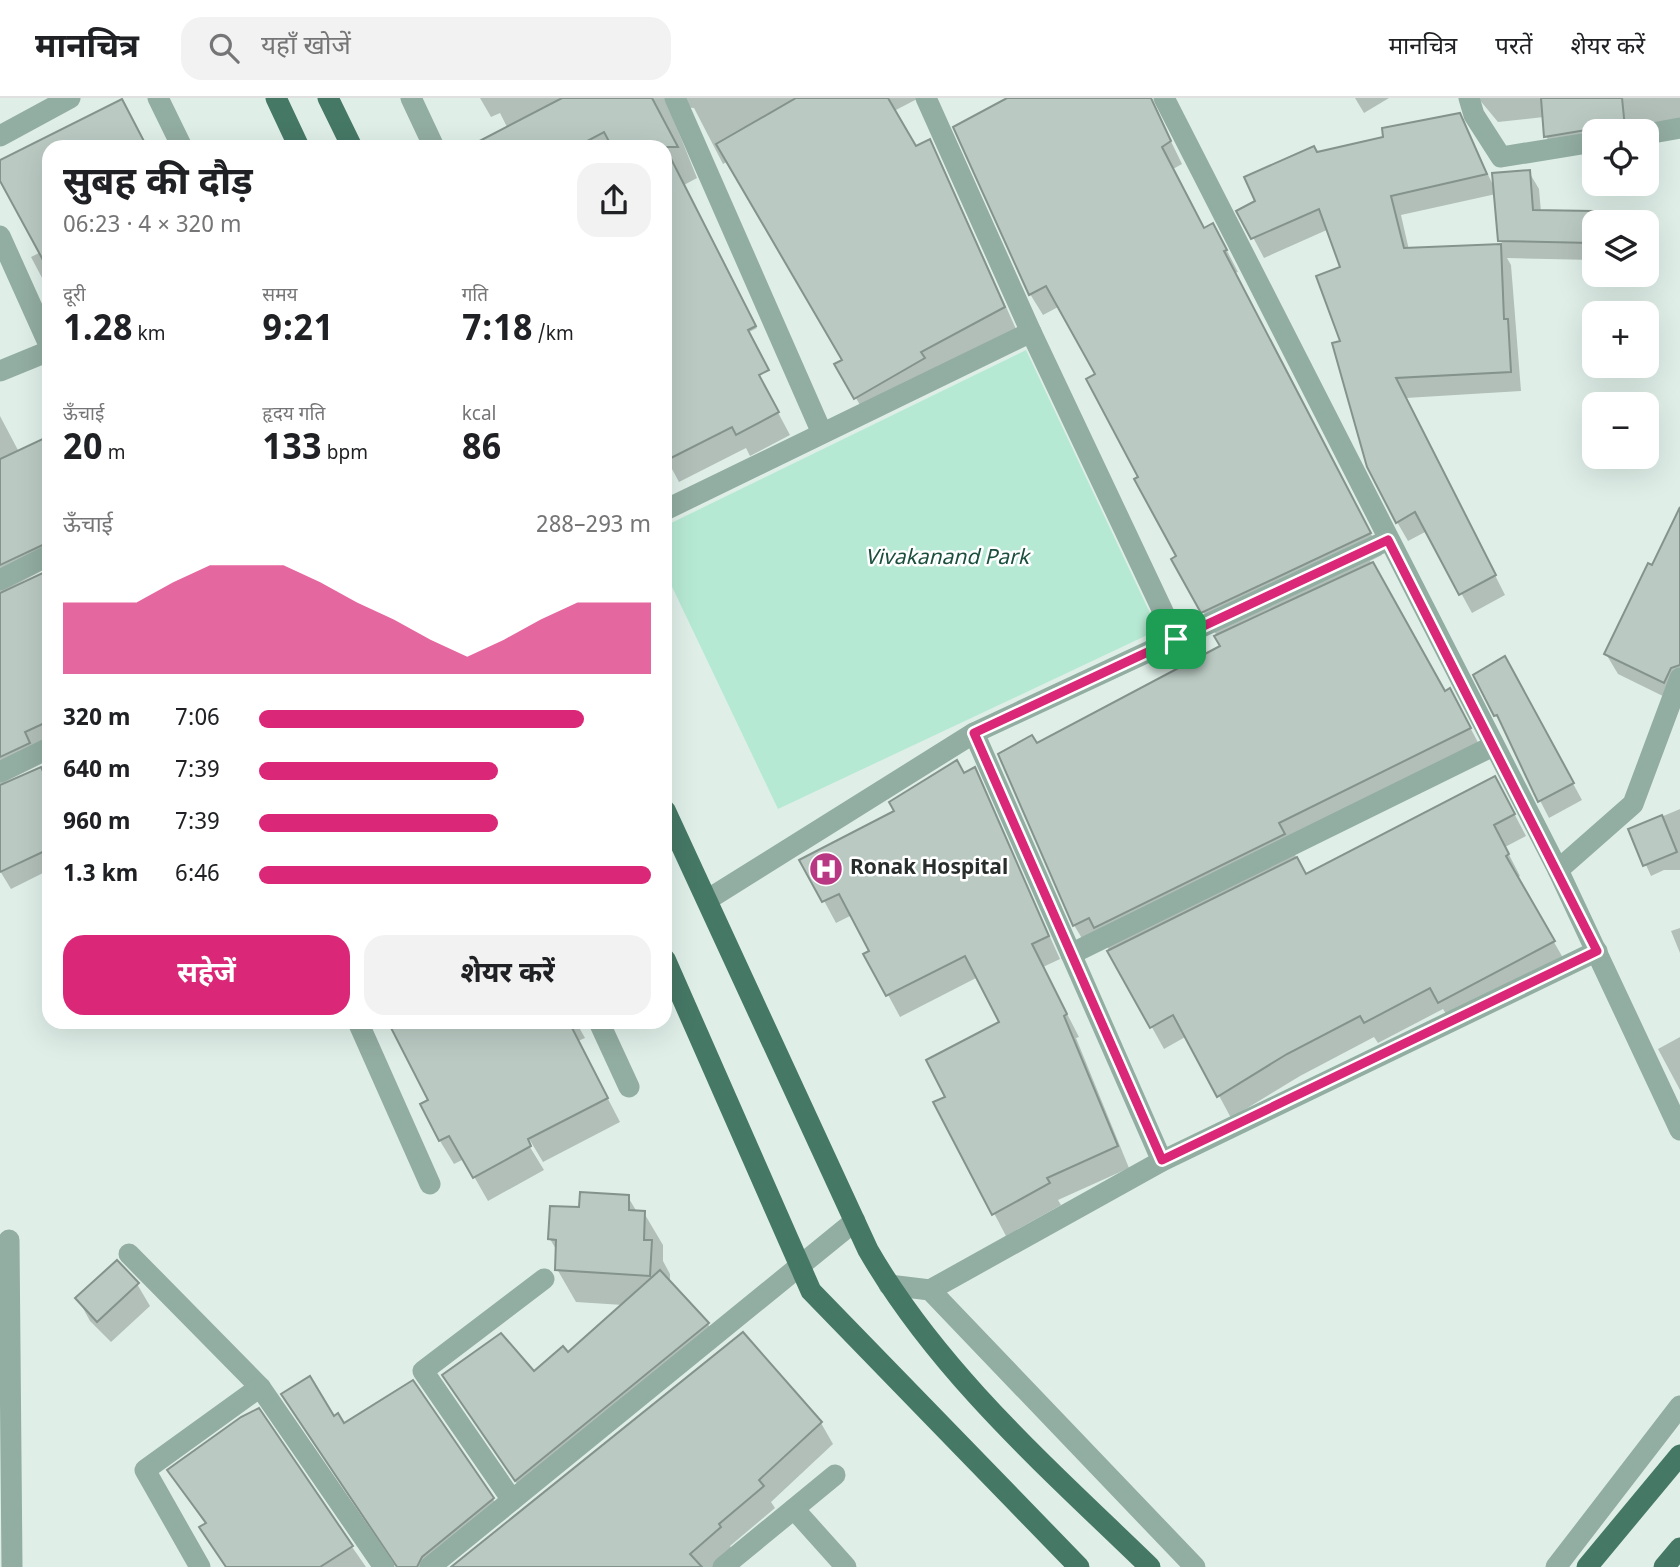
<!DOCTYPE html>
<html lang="hi">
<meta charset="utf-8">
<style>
:root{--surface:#fff;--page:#f2f2f2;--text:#202124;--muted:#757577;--line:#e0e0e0;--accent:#db2777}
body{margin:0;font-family:Georgia,"Noto Sans Devanagari",serif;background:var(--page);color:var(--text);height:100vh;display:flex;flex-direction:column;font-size:26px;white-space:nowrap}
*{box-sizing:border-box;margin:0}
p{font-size:23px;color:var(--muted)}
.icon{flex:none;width:38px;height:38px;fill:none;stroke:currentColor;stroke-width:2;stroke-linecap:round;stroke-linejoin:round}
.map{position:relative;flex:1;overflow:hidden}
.details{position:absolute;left:42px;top:42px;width:630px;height:889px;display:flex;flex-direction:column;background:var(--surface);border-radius:21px;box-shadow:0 7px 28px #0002}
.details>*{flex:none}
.fabs{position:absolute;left:1582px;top:21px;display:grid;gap:14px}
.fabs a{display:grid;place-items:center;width:77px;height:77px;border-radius:14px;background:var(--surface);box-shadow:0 7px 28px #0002;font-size:35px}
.pin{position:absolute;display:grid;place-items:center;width:60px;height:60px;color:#fff;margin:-30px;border-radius:14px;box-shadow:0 4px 10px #0006}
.round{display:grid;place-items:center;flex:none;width:74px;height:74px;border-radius:21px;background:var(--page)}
.overview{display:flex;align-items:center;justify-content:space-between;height:119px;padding:0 21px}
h1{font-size:38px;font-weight:700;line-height:52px}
.stats{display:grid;grid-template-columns:repeat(3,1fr);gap:10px;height:119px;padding:7px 21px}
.stats div{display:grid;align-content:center}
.stats b{font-size:35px;font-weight:700}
.stats small{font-size:19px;font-weight:400}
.stats p{font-size:19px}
.chart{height:196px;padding:14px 21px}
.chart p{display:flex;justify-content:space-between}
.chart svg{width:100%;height:126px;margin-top:7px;fill:var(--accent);opacity:.7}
.button{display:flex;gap:14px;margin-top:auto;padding:14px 21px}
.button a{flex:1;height:80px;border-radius:21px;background:var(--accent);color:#fff;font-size:28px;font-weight:700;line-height:80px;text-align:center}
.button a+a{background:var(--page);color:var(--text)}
ul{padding:0 21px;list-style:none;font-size:23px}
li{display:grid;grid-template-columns:112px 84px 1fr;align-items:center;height:52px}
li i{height:18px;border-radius:9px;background:var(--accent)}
header{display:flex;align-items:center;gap:42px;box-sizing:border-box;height:98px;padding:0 35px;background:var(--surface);border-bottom:2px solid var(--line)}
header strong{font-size:33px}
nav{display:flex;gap:38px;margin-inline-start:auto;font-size:24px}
.search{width:490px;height:63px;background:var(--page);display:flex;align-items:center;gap:18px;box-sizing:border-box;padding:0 24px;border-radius:21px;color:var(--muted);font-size:26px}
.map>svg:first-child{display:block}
.green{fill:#b6e9d4}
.shadow{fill:#0003;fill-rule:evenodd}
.building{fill:#bacac3;stroke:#84938c;stroke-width:2}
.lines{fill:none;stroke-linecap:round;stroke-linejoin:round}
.minor{stroke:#92ada2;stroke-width:21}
.major{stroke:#467866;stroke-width:21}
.route-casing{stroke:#fff;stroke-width:14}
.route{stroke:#db2777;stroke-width:9}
.labels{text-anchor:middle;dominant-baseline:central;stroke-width:5;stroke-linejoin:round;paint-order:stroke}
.park-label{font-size:21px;font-style:italic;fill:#1a4e3d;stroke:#fff}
.poi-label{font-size:21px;font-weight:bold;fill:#282e2c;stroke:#fff;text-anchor:start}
</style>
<header>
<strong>मानचित्र</strong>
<div class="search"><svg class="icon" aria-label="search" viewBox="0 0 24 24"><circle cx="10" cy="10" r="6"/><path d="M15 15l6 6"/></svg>यहाँ खोजें</div>
<nav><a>मानचित्र</a><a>परतें</a><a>शेयर करें</a></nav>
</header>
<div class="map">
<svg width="1680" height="1469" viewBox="0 0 1680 1469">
<rect width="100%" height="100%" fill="#dfefe8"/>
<path class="green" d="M1026 252 1158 532 778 711 665 474V428Z"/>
<g class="shadow">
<path d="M480 0H919L894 13 916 50 929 43 941 64 1016 231 868 321 837 267 844 263 728 63 723 66 694 10 681 9 673 20 697 80 684 87 757 230 665 277V49H517L500 15 491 19Z"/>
<path d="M1011 0H1137L1165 31 1182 66 1173 71 1204 131 1225 149 1238 174 1235 175 1382 457 1370 463 1445 595 1462 614 1482 652 1290 747 1306 778 1507 702 1526 738 1505 749 1520 778 1517 780 1566 865 1452 926 1443 911 1378 945 1374 939 1300 978 1231 1020 1187 938 1164 951 1103 841 1087 849 1074 827 1036 648 1223 549 1174 461 1179 459 1140 380 1098 277 1060 208 1043 217 1030 196Z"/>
<path d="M1355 0H1389L1364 15Z"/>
<path d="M1478 0H1680V27L1641 33H1594V49L1555 55 1546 38 1544 19 1498 24Z"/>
<path d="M121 3 147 49H49V193L31 159 41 154 0 79V64Z"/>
<path d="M1459 17 1495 91 1529 74 1539 91 1541 114 1592 115 1597 124H1594V162L1507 160 1511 167 1521 293 1406 300 1505 497 1472 515 1427 433 1408 443 1397 424 1343 244V170L1329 131 1264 160 1239 113 1257 104 1317 55 1386 40ZM1496 96 1502 147 1409 152 1401 117Z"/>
<path d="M766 292 790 337 750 358 746 350 679 384 665 358V316Z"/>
<path d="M0 318 19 354 49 340V469L6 492 7 495 49 474V662L5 684 7 687 49 666V772L11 791 0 773Z"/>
<path d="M1680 431V595L1675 604 1618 576 1606 556 1653 470Z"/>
<path d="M1514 577 1582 702 1549 720 1496 617Z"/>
<path d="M974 672 1060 861 1043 869 1079 939 1076 940 1129 1070 1058 1102 1061 1107 1006 1138 936 1005 948 999 1002 925 978 879 900 919 866 856 871 853 852 817 836 825 802 762Z"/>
<path d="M1680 711V772H1664L1651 778 1630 732Z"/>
<path d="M1680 830V855L1671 833Z"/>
<path d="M395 924H576L585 940 578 943 620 1024 543 1064 528 1039 525 1041 544 1072 488 1103 464 1061 454 1066 440 1043 422 1007 430 1003Z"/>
<path d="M1680 939V992L1658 951Z"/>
<path d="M628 1099 637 1114 644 1115 663 1147V1163L670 1176V1185L708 1226 719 1245 527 1401 444 1277 534 1275 568 1256 623 1207 576 1204 557 1171V1153L550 1141 581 1111Z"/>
<path d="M137 1186 150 1208 111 1244 90 1223 78 1201Z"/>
<path d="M258 1313 366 1469H226L206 1427 169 1373Z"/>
<path d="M334 1320 493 1401 503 1419 442 1469H397Z"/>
<path d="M821 1325 833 1346 771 1404 775 1410 730 1448 732 1452 714 1469H457Z"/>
</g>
<g class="building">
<path d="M562 0H652L678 49H665L756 228 748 232 769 272 759 277 779 314 736 337 732 329 665 363V49H612L604 34 576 49H468Z"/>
<path d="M796 0H888L916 48 930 41 1005 209 921 254 925 260 854 301 834 266 842 262 716 46Z"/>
<path d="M1007 0H1151L1171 43 1162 49 1204 130 1213 125 1227 152 1224 153 1371 435 1201 515 1171 461 1176 458 1134 381 1138 379 1086 281 1095 276 1046 188 1029 197 953 29Z"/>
<path d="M1541 0H1622L1625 30 1592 31 1544 39Z"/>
<path d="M122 1 147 49H49V173L0 83V62Z"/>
<path d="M1460 15 1487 76 1391 98 1404 150 1501 146 1504 221H1508L1511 274 1396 280 1496 477 1459 497 1415 414 1396 425 1367 369 1332 245 1340 243 1316 178 1340 169 1319 111 1251 141 1236 113 1255 103 1244 79 1314 48 1317 54 1383 39 1382 30Z"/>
<path d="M1530 72 1533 112 1593 113 1592 145 1498 143 1492 75Z"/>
<path d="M49 338V444L0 467V361Z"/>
<path d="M1680 409V567L1671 570 1664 585 1604 556 1648 465 1652 467Z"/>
<path d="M1373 464 1445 593 1450 590 1471 630 1279 725 1285 736 1094 830 1089 820 1073 828 998 656 1032 637 1037 645 1220 548 1214 538Z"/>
<path d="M49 472V623L25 634 30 645 0 659V495Z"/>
<path d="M1505 558 1574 685 1538 704 1497 617 1494 618 1473 577Z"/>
<path d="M957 662 964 675 975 669 1049 838 1032 846 1067 916 1064 918 1118 1048 1047 1080 1050 1085 992 1117 933 1004 945 999 926 962 999 924 965 858 886 898 863 856 869 853 839 796 822 804 799 762 894 713 889 704Z"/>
<path d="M41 669 49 686V751L0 774V687Z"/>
<path d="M1495 678 1515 716 1494 727 1509 756 1506 758 1555 843 1438 905 1430 890 1364 925 1360 918 1287 956 1217 999 1173 917 1150 930 1107 853 1297 759 1306 776Z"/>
<path d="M1662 717 1677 754 1643 768 1628 731Z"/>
<path d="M388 924H569L608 1000 528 1041 531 1048 473 1080 449 1038 439 1043 420 1006 428 1002Z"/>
<path d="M580 1094 629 1097V1112L645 1113 644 1142H652L650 1178 555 1172 556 1142 548 1141 550 1108 579 1109Z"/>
<path d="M117 1162 139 1185 97 1224 75 1200Z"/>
<path d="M660 1172 709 1225 515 1383 442 1277 501 1235 534 1273 563 1248 568 1254Z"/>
<path d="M743 1234 822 1324 759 1382 764 1388 719 1426 721 1429 690 1456 702 1469H451Z"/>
<path d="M310 1278 334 1318 338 1315 344 1325 413 1282 494 1400 422 1459 417 1469H397L281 1296Z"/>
<path d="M259 1310 353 1448 320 1469H226L199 1429 206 1425 167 1372 241 1319Z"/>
</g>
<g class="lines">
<g class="minor">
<path d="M158 0 182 49"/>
<path d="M411 0 434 49"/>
<path d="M675 0 822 335"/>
<path d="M926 0 1031 234 1176 541"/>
<path d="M1164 0 1558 772 1680 1032"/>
<path d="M1469 0 1474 17 1501 59 1594 44"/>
<path d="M1647 36 1680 30"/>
<path d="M0 38 70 0"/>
<path d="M0 138 49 247"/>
<path d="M0 273 49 253"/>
<path d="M665 412 1031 234"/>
<path d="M0 482 49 457"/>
<path d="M974 635 1162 1063"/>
<path d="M0 674 49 650"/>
<path d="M1558 772 1633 706 1680 580"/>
<path d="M707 802 974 635 1388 442"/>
<path d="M1071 856 1493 648"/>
<path d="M358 924 430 1086"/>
<path d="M599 924 629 989"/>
<path d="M9 1142 12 1469"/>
<path d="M129 1156 260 1289 384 1469"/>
<path d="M889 1187 930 1192 1162 1063 1597 853"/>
<path d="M930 1192 1195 1469"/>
<path d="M512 1402 423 1273 544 1181"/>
<path d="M794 1411 846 1469"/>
<path d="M200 1469 145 1372 260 1289"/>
<path d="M430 1469 855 1123"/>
<path d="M723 1469 835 1377"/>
<path d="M1556 1469 1680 1308"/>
</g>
<g class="major">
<path d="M276 0 299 49"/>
<path d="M328 0 352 49"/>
<path d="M665 712 868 1152C939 1275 1049 1371 1150 1469"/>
<path d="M665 861 811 1193 1079 1469"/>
<path d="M1587 1469 1680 1357"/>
<path d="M1664 1469 1680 1450"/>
</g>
</g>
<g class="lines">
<g class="route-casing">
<path id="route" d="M1388 442 1597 853 1162 1062 974 635Z"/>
</g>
<use href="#route" class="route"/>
</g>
<defs>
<g id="hospital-disc" transform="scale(1.75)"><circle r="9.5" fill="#b93884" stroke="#fff"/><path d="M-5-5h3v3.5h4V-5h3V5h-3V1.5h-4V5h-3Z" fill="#fff"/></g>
</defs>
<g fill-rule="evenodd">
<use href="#hospital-disc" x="826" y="771"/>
</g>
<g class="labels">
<g class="park-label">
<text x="947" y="461">Vivakanand Park</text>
</g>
<g class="poi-label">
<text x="850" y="771">Ronak Hospital</text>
</g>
</g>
</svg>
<div class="fabs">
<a><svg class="icon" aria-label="locate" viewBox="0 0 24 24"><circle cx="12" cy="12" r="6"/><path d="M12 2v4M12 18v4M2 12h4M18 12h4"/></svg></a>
<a><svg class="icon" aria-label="layers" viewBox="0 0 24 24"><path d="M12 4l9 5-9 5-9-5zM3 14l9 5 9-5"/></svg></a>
<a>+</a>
<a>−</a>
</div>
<div class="pin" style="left:1176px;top:541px;background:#1e9e55"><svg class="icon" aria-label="arrive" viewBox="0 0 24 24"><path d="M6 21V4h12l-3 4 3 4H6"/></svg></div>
<section class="details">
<div class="overview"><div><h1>सुबह की दौड़</h1><p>06:23 · 4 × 320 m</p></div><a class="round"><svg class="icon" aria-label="share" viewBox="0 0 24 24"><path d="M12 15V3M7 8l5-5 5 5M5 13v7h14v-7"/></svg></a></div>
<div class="stats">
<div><p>दूरी</p><b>1.28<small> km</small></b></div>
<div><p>समय</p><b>9:21</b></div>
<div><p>गति</p><b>7:18<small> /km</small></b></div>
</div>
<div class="stats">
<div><p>ऊँचाई</p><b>20<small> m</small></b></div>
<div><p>हृदय गति</p><b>133<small> bpm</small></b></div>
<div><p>kcal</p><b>86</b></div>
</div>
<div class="chart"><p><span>ऊँचाई</span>288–293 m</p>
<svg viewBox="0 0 160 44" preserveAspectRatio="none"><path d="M0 44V19L10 19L20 19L30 12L40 6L50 6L60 6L70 12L80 19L90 25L100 32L110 38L120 32L130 25L140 19L150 19L160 19V44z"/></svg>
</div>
<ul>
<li><b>320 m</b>7:06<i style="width:83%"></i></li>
<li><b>640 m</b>7:39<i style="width:61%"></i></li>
<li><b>960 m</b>7:39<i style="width:61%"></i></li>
<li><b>1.3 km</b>6:46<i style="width:100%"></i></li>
</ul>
<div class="button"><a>सहेजें</a><a>शेयर करें</a></div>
</section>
</div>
